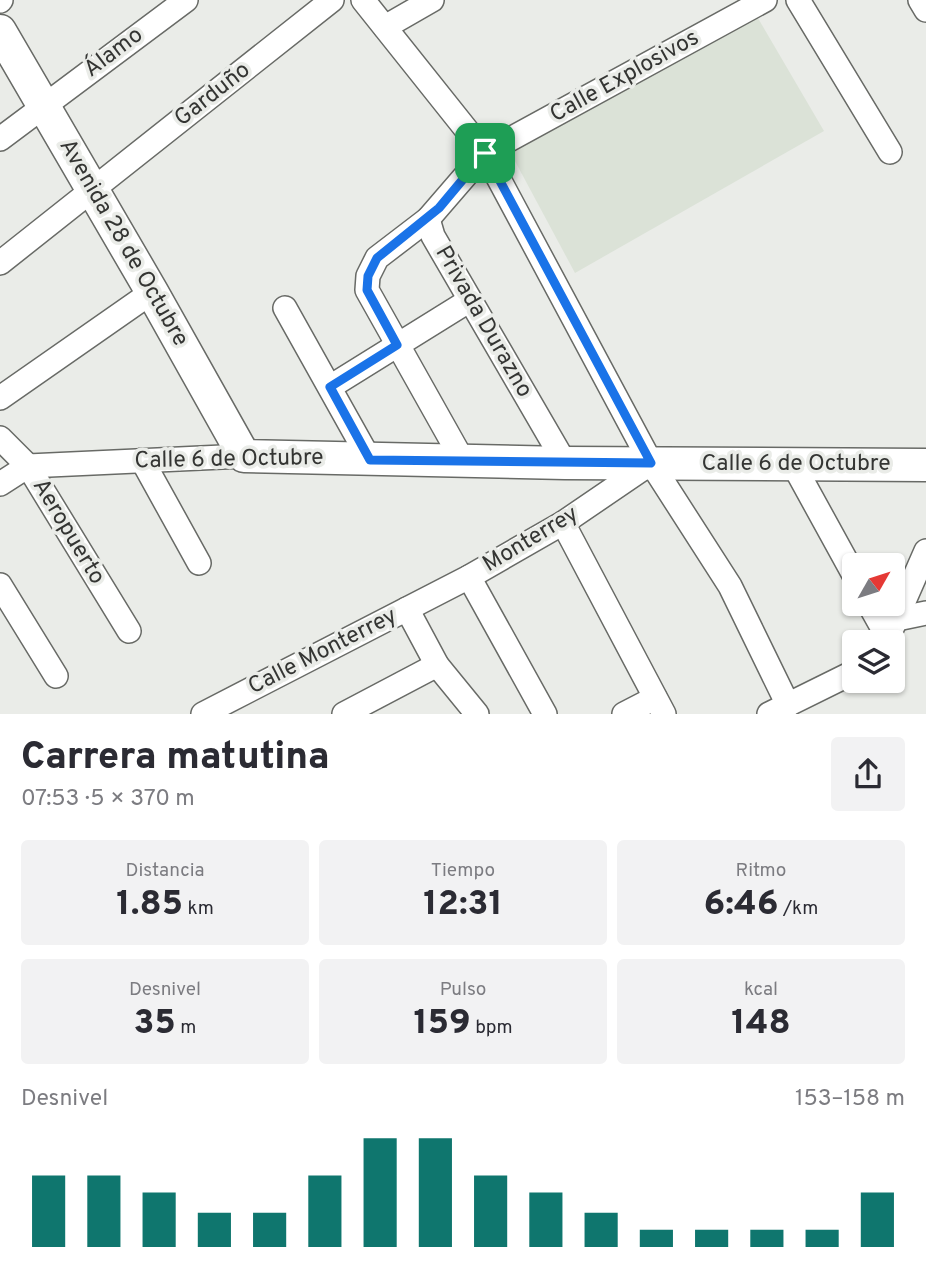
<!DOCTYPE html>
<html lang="es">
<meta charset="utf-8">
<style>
:root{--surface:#fff;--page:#f2f2f3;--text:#2b2b33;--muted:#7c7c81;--accent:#0f766e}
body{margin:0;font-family:Overpass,sans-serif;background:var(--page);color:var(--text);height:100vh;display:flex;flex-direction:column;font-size:26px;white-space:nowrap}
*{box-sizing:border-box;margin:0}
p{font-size:23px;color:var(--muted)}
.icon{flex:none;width:38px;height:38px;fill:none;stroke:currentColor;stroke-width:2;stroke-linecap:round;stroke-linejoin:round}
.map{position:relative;height:714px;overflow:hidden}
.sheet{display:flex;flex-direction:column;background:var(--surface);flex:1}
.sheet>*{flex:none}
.needle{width:46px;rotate:51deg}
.buttons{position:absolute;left:842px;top:553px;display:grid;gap:14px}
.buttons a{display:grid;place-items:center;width:63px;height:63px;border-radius:7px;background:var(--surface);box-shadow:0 2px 5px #0004;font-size:35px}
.pin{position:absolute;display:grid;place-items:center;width:60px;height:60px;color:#fff;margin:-30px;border-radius:14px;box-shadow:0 4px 10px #0006}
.round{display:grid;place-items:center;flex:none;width:74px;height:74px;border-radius:7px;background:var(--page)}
.summary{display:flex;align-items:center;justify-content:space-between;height:119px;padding:0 21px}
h1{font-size:38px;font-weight:800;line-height:52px}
.metrics{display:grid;grid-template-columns:repeat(3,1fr);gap:10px;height:119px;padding:7px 21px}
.metrics div{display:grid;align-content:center;border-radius:7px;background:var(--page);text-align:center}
.metrics b{font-size:35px;font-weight:800}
.metrics small{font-size:19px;font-weight:400}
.metrics p{font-size:19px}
.chart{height:196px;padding:14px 21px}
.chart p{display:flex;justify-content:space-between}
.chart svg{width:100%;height:126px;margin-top:7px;stroke:var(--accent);stroke-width:6}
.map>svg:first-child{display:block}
.built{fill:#dbe2d7}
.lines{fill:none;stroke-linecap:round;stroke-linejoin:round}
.street-casing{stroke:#686a66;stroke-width:26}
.secondary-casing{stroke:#686a66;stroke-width:35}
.street{stroke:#fff;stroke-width:23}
.secondary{stroke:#fff;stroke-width:32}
.route-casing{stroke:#fff;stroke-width:14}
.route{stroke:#1a73e8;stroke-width:9}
.labels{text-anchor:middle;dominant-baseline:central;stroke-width:7;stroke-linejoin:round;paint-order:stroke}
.street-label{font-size:23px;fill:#343533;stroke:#eaece8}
</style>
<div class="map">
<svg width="926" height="714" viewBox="0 0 926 714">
<rect width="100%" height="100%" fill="#eaece8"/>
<path class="built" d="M755 13 824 131 575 273 509 150Z"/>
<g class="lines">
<g class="street-casing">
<g id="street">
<path d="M363 0 485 153 651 463 730 586 788 705"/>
<path d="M798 0 890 152"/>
<path d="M920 0 926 10"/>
<path d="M0 1 1 0"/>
<path d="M385 27 432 0"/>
<path d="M0 139 186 0"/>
<path d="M428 219 433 236 565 463"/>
<path d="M0 263 332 0"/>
<path d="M285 308 370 460"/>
<path d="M330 387 470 300"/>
<path d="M0 398 152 292"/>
<path d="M0 438 28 466 129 631"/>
<path d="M142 460 199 563"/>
<path d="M463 461 367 290 368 276 377 258 428 219 485 153 765 0"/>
<path d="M793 464 854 575"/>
<path d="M0 484 28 466 244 456"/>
<path d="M563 523 664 714"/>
<path d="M469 577 545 714"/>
<path d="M0 585 56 676"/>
<path d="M869 604 888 638"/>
<path d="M407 609 437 665 477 714"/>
<path d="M897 619 926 613"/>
<path d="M886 642 926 551"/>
<path d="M203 714 469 577 563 523 651 463"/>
<path d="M344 714 437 665"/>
<path d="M624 714 655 698"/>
<path d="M769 714 854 672"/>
</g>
</g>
<g class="secondary-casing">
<path id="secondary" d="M0 31 152 292 244 456 565 463 926 465"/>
</g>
<use href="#street" class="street"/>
<use href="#secondary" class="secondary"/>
</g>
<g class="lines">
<g class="route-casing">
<path id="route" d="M485 153 651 463 370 460 330 387 397 345 367 290 368 276 377 258 439 208Z"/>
</g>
<use href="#route" class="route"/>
</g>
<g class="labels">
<g class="street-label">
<text transform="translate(114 53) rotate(-37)">Álamo</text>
<text transform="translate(625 77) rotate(-29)">Calle Explosivos</text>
<text transform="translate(213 95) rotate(-38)">Garduño</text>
<text transform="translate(123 243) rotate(60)">Avenida 28 de Octubre</text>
<text transform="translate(483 322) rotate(60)">Privada Durazno</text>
<text transform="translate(229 460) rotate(-1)">Calle 6 de Octubre</text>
<text x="796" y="464">Calle 6 de Octubre</text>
<text transform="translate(68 532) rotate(59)">Aeropuerto</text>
<text transform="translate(531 540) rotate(-31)">Monterrey</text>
<text transform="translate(323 652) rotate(-27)">Calle Monterrey</text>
</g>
</g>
</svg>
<div class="buttons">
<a><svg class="needle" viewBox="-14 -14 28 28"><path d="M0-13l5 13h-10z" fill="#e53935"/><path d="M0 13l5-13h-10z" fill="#7c7c81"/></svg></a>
<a><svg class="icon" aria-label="layers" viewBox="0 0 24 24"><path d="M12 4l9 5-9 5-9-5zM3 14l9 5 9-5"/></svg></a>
</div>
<div class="pin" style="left:485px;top:153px;background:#1e9e55"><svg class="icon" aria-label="arrive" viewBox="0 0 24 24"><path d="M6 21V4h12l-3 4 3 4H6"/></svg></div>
</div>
<section class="sheet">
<div class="summary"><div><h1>Carrera matutina</h1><p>07:53 · 5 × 370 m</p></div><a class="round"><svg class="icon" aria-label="share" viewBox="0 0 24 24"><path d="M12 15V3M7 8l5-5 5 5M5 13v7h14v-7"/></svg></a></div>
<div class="metrics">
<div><p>Distancia</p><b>1.85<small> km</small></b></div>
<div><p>Tiempo</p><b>12:31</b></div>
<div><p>Ritmo</p><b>6:46<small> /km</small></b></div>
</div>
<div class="metrics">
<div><p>Desnivel</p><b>35<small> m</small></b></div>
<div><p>Pulso</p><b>159<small> bpm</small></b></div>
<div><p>kcal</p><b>148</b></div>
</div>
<div class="chart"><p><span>Desnivel</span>153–158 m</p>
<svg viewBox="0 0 160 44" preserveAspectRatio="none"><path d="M5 44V19M15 44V19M25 44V25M35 44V32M45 44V32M55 44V19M65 44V6M75 44V6M85 44V19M95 44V25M105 44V32M115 44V38M125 44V38M135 44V38M145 44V38M155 44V25"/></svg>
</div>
</section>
